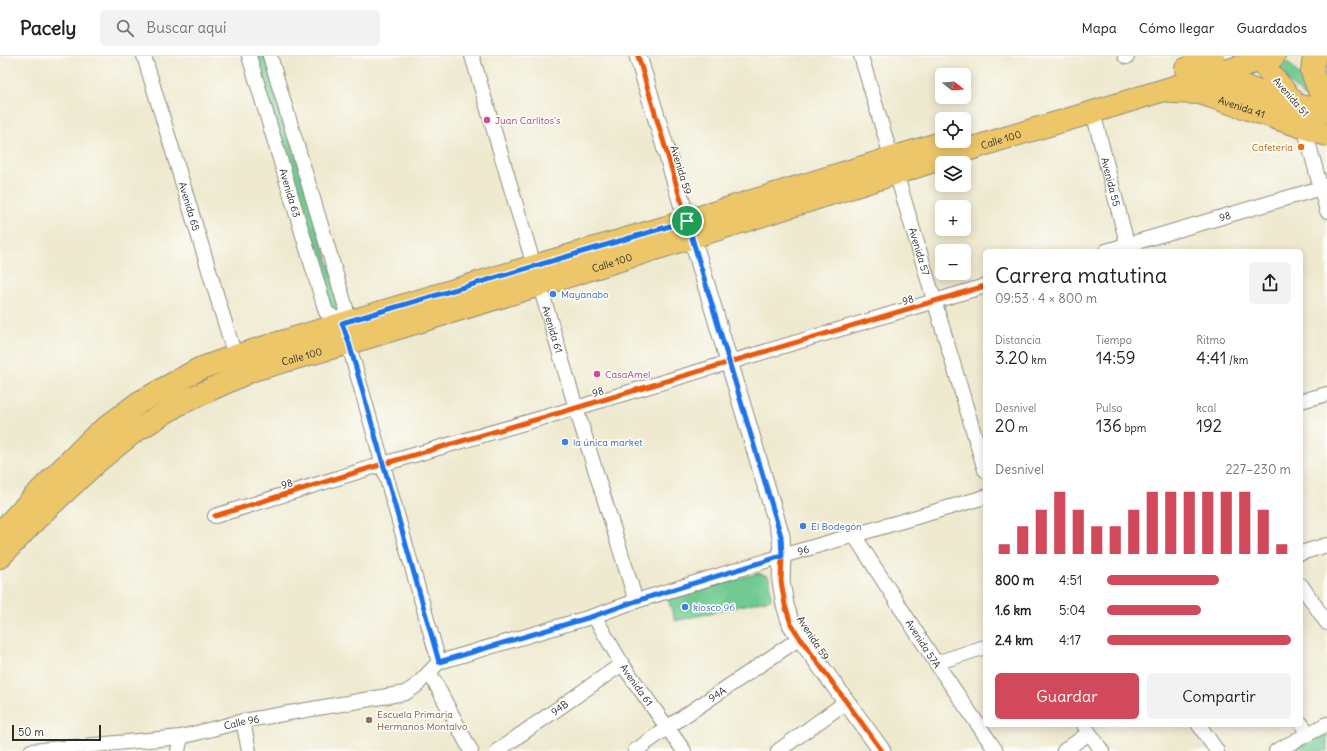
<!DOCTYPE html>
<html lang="es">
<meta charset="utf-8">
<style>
:root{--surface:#fff;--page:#f2f2f2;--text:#202124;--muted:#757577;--line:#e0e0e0;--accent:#d1495b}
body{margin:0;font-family:Delius,sans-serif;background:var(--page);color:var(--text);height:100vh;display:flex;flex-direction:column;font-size:15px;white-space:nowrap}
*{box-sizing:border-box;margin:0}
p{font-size:13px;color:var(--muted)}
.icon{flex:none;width:22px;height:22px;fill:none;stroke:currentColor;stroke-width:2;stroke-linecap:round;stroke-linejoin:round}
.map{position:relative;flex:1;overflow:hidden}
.details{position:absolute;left:983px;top:193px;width:320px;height:478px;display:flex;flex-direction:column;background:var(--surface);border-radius:6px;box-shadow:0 2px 10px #0003}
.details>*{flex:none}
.needle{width:26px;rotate:107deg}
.fabs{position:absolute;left:935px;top:12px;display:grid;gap:8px}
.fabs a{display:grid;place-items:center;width:36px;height:36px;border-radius:6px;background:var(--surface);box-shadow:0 2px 10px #0003;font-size:20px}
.scale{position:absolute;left:12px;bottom:10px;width:89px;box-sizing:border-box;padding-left:4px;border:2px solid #2b2b2b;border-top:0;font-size:11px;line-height:14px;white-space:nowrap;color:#2b2b2b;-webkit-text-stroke:3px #fdfcf7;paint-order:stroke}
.pin{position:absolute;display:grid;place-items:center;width:34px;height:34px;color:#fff;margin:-17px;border:2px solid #fff;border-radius:50%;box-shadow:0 1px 4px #0007}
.round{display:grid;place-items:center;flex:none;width:42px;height:42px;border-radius:6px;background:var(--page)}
.summary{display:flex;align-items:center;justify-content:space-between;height:68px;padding:0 12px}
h1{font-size:22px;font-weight:600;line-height:30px}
.figures{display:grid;grid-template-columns:repeat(3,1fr);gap:6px;height:68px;padding:4px 12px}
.figures div{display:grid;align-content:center}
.figures b{font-size:17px;font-weight:600}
.figures small{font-size:11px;font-weight:400}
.figures p{font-size:11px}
.chart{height:112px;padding:8px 12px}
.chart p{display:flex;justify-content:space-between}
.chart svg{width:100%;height:72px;margin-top:4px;stroke:var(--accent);stroke-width:6}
.cta{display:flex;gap:8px;margin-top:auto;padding:8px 12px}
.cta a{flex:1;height:46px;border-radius:6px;background:var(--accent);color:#fff;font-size:16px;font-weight:600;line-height:46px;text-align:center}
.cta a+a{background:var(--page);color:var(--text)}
ul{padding:0 12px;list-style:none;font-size:13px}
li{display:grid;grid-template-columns:64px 48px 1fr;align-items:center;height:30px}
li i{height:10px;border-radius:5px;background:var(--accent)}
header{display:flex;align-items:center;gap:24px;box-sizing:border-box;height:56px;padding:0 20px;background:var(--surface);border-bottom:1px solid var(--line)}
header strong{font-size:19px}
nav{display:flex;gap:22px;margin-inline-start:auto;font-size:14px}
.search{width:280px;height:36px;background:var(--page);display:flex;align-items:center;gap:10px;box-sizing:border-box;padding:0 14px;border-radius:6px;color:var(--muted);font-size:15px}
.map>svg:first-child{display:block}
.green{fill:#6fca91;stroke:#4d7a5e}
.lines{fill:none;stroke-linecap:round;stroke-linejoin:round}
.minor-casing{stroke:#8c8a7d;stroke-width:16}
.tertiary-casing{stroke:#8c8a7d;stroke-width:19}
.primary-casing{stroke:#8c8a7d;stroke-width:24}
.trunk-casing{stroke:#8c8a7d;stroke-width:24}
.minor{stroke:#fff;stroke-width:14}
.tertiary{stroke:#fff;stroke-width:17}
.primary{stroke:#ecc669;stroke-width:22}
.trunk{stroke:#ecc669;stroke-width:22}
.cycleway-casing{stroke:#fdfcf7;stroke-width:8}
.cycleway{stroke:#e8590c;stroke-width:5}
.route-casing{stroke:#fff;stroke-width:8}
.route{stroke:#1a73e8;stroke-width:5}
.hotel-dot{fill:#d1479c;stroke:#fdfcf7;stroke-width:1.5}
.food-dot{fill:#e8710a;stroke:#fdfcf7;stroke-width:1.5}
.shop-dot{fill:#3f7fe0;stroke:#fdfcf7;stroke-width:1.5}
.education-dot{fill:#8d6e63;stroke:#fdfcf7;stroke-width:1.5}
.labels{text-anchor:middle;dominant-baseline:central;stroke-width:3.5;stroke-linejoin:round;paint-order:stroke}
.street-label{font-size:10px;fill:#2b2b2b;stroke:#fdfcf7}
.hotel-label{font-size:10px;fill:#b23c85;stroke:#fdfcf7;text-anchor:start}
.food-label{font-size:10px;fill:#c56008;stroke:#fdfcf7;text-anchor:end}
.shop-label{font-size:10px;fill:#366cbe;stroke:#fdfcf7;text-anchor:start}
.education-label{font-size:10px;fill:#785e54;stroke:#fdfcf7;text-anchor:start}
</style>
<header>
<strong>Pacely</strong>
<div class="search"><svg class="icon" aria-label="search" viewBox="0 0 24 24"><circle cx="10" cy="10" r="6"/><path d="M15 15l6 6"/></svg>Buscar aquí</div>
<nav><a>Mapa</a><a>Cómo llegar</a><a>Guardados</a></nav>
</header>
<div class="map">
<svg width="1327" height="695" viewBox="0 0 1327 695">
<rect width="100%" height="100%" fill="#fdfcf7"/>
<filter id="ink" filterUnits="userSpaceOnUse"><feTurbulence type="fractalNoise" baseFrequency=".025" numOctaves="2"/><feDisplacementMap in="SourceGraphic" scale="8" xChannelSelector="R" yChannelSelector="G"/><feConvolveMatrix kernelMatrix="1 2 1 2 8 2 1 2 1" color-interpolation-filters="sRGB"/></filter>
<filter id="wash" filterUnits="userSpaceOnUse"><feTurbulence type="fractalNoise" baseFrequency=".012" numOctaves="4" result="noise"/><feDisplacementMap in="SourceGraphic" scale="16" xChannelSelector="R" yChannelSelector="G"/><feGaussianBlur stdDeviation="0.9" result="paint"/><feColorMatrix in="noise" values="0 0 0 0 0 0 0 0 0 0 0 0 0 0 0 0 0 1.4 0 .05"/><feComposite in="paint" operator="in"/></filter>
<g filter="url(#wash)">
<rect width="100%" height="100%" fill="#eee9cf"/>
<g class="green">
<path d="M253 0H266L342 252 339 261 330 254Z"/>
<path d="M1287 5 1311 32V47L1284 22 1279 9Z"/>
<path d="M758 517 768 520 770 525 771 543 675 565 668 543Z"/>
<path d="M1327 668V695H1276Z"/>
</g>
</g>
<g filter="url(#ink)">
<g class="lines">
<g class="minor-casing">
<g id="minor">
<path id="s1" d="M144 0 235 300"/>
<path id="s2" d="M249 0 326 256 342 267 346 252 270 0"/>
<path id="s3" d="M472 0 576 352 636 545"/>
<path id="s4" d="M861 0 985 414"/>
<path d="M1125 0 1127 1"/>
<path id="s5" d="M1093 56 1129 195"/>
<path d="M1303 67 1327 155"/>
<path id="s6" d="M1106 195 1321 132"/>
<path d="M346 279 439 606"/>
<path d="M1301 345 1327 338"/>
<path d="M215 460 383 408 576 352 985 230"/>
<path id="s7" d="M854 479 936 607 996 695"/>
<path d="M1301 497 1327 489"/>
<path d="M1301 529 1327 567"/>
<path id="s8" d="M594 560 622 608 684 695"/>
<path id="s9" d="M439 606 594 560 636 545 782 500 985 441"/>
<path d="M936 607 985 591"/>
<path d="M430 617 471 695"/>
<path d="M243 665 249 695"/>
<path d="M1301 667 1308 677"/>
<path d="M1084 669 1102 695"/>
<path d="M1199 669 1217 695"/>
<path id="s10" d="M31 695 181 681 243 665 405 637 416 630 439 606"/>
<path d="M178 695 181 681"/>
<path id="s11" d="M497 695 622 608"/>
<path id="s12" d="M635 695 668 671 800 582"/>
<path d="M778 695 846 646"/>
<path d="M1064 695 1089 677"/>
<path d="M1276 695 1327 668"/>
</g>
</g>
<g class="tertiary-casing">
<path id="tertiary" d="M638 0 781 480 782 500 781 525 785 549 791 568 800 582 882 695"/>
</g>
<g class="primary-casing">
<g id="primary">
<path d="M1256 0 1296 49"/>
<path d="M1316 0 1313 7 1312 16 1327 55"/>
<path d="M1186 13 1213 0"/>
<path d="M1209 18 1296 49 1327 56"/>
<path id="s13" d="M1173 36 1200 37 1327 79"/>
<path d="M32 443 96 379 138 347 199 313 235 300 534 210 687 165 947 85"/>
<path id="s14" d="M39 460 98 405 134 376 179 348 253 314 349 287 540 229 897 117 995 85 1093 56 1274 0"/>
</g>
</g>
<g class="trunk-casing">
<g id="trunk">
<path d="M0 477 32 443"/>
<path d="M0 501 39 460"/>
</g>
</g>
<use href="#minor" class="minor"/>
<use href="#tertiary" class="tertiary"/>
<use href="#primary" class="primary"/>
<use href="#trunk" class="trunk"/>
<g class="cycleway-casing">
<g id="cycleway">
<path d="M638 0 781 480 782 500 781 525 785 549 791 568 800 582 882 695"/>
<path d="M215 460 383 408 576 352 985 230"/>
</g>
</g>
<use href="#cycleway" class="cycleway"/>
</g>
</g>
<g class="lines" filter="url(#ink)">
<g class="route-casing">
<path id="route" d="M687 165 781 480 782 500 636 545 594 560 439 606 349 287 342 267Z"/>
</g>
<use href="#route" class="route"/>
</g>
<g class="hotel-dot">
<circle cx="487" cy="64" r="4"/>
<circle cx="597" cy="318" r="4"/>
</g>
<circle class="food-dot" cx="1301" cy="91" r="4"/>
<g class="shop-dot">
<circle cx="553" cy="238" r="4"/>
<circle cx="565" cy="386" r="4"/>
<circle cx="803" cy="470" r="4"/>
<circle cx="685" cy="551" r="4"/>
</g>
<circle class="education-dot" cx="369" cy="664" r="4"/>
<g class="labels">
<g class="street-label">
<text transform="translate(1291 41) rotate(49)">Avenida 51</text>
<text stroke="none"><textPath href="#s13" startOffset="71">Avenida 41</textPath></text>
<text stroke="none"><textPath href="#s14" startOffset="1044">Calle 100</textPath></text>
<text transform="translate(681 114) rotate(73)">Avenida 59</text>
<text stroke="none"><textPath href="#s5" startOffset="72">Avenida 55</textPath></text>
<text stroke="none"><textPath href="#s2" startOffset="143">Avenida 63</textPath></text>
<text stroke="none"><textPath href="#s1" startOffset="157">Avenida 65</textPath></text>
<text stroke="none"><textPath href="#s6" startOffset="124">98</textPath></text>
<text stroke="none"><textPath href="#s4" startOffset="204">Avenida 57</textPath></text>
<text stroke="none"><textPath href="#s14" startOffset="636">Calle 100</textPath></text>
<text transform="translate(908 244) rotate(-16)">98</text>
<text stroke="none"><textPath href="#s3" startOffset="285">Avenida 61</textPath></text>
<text stroke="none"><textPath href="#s14" startOffset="312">Calle 100</textPath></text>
<text transform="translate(598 336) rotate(-17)">98</text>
<text transform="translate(287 428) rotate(-17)">98</text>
<text stroke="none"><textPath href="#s9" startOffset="381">96</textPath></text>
<text transform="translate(813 582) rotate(57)">Avenida 59</text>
<text stroke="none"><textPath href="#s7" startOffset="129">Avenida 57A</textPath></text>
<text stroke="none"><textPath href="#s8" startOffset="81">Avenida 61</textPath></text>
<text stroke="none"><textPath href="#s12" startOffset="100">94A</textPath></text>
<text stroke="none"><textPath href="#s11" startOffset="76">94B</textPath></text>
<text stroke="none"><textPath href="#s10" startOffset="213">Calle 96</textPath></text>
</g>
<g class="hotel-label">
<text x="495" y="64">Juan Carlitos's</text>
<text x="605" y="318">CasaAmel</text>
</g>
<g class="food-label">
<text x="1293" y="91">Cafetería</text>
</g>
<g class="shop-label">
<text x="561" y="238">Mayanabo</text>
<text x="573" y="386">la única market</text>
<text x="811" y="470">El Bodegón</text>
<text x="693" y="551">kiosco 96</text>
</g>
<g class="education-label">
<text x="377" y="658">Escuela Primaria<tspan x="377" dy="12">Hermanos Montalvo</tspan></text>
</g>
</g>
</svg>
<div class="fabs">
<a><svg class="needle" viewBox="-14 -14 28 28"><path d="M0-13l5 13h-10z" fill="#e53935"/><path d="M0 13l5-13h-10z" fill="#757577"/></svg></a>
<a><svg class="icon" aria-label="locate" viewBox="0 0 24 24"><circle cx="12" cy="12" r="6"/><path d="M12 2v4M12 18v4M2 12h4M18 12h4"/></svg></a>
<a><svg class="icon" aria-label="layers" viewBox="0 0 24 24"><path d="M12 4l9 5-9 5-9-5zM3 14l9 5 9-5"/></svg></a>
<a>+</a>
<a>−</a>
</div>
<div class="scale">50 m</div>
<div class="pin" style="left:687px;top:165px;background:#1e9e55"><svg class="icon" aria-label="arrive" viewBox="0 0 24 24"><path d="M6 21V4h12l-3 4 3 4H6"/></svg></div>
<section class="details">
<div class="summary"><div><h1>Carrera matutina</h1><p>09:53 · 4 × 800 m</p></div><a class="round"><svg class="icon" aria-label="share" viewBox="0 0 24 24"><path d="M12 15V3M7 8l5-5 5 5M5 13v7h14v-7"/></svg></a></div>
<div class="figures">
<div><p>Distancia</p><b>3.20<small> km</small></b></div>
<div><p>Tiempo</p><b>14:59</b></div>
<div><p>Ritmo</p><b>4:41<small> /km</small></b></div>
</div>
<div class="figures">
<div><p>Desnivel</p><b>20<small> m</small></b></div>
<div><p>Pulso</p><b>136<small> bpm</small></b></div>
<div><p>kcal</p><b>192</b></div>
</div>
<div class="chart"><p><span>Desnivel</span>227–230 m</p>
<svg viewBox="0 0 160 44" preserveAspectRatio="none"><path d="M5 44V38M15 44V27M25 44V17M35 44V6M45 44V17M55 44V27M65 44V27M75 44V17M85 44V6M95 44V6M105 44V6M115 44V6M125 44V6M135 44V6M145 44V17M155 44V38"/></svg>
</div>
<ul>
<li><b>800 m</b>4:51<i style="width:61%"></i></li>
<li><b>1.6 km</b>5:04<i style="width:51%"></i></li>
<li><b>2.4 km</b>4:17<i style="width:100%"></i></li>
</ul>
<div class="cta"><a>Guardar</a><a>Compartir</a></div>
</section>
</div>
